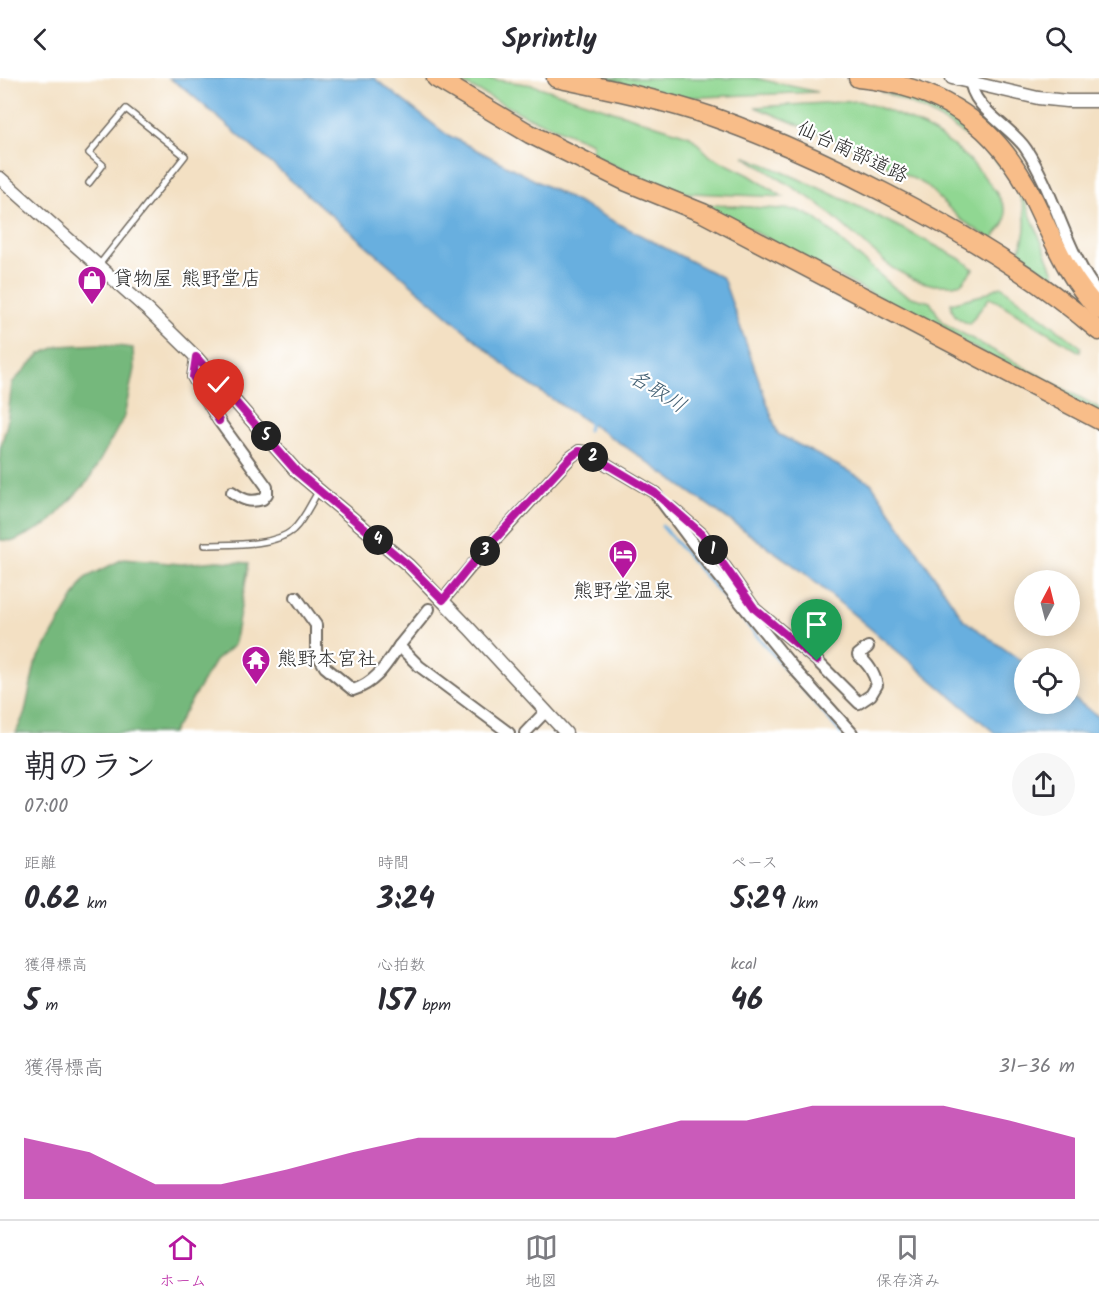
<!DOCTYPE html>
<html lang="ja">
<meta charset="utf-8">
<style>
:root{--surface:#fff;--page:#f7f7f7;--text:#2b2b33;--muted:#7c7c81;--line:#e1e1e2;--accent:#b5179e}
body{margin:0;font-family:Kalam,"Klee One",sans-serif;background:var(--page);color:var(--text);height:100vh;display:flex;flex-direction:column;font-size:22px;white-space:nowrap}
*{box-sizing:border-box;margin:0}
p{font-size:20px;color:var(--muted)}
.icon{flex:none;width:33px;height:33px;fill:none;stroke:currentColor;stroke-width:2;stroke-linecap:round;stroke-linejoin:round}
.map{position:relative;height:655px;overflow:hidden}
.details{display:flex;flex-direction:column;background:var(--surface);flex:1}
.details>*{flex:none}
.needle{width:39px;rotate:7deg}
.fabs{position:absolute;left:1014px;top:492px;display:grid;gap:12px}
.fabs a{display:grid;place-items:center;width:66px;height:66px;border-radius:50%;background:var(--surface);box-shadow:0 3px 15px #0003;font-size:30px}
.pin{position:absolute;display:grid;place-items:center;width:51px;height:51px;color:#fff;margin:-62px -26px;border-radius:50% 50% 50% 0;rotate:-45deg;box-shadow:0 0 6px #0007}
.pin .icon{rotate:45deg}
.km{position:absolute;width:30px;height:30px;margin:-15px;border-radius:50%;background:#222;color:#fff;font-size:16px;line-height:30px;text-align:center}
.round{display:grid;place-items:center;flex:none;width:63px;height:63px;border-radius:32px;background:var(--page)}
.overview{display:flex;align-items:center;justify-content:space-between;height:102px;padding:0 24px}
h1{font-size:33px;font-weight:700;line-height:45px}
.figures{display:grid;grid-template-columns:repeat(3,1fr);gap:9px;height:102px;padding:6px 24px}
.figures div{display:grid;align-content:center}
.figures b{font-size:30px;font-weight:700}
.figures small{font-size:16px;font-weight:400}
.figures p{font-size:16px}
.chart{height:168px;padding:12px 24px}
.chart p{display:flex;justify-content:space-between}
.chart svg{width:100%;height:108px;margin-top:6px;fill:var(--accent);opacity:.7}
header{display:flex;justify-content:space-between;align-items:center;height:78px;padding:0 24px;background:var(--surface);font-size:27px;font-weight:700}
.dock{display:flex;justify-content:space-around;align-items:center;height:84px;border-top:2px solid var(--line);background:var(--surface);font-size:16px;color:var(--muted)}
.dock a{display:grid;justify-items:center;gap:3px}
.dock .selected{color:var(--accent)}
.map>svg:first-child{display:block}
.green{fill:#90d792;stroke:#5e815e;stroke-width:1.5}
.forest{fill:#74b87c;stroke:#507254;stroke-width:1.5}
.water{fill:#68afdf;stroke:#4a6d85;stroke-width:1.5}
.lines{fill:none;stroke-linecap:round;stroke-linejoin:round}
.stream{stroke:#68afdf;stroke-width:3}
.service-casing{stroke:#716a60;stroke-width:8}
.minor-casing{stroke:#716a60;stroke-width:14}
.tertiary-casing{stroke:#716a60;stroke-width:15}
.motorway-casing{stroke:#716a60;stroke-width:21}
.service{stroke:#fff;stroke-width:5}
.minor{stroke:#fff;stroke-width:10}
.tertiary{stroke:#fff;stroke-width:12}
.motorway{stroke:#f8bd89;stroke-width:18}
.route-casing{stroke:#fff;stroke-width:12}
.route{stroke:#b5179e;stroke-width:8}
.labels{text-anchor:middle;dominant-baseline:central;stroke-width:4.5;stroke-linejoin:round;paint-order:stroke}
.street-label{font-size:20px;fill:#2b2b2b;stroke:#fff}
.poi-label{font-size:20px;fill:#2b2b2b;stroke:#fff;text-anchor:start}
.water-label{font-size:21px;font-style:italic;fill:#436073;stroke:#fff}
</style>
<header><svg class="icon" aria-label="back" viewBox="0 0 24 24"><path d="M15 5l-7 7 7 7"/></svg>Sprintly<svg class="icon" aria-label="search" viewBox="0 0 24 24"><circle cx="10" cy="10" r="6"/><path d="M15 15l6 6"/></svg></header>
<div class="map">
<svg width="1099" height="655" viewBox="0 0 1099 655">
<rect width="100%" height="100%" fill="#fff"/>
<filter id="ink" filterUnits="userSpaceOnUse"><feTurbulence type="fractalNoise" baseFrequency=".0167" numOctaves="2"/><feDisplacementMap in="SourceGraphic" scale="12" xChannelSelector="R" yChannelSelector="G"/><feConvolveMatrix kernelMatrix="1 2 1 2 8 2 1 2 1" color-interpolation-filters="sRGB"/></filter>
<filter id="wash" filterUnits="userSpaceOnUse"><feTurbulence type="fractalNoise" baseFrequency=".008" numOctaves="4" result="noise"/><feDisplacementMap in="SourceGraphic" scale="24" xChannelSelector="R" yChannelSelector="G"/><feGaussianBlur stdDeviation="1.35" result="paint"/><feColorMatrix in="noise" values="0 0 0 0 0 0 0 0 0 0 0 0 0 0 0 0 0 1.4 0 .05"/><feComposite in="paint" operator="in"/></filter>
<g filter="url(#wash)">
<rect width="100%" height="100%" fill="#f3e0c3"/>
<g class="green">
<path d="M453 0H483L533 7 690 58 710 78 749 97 783 119 670 114 591 77 592 65 528 39Z"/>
<path d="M605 0H755L817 14 679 20Z"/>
<path d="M881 13 916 20 947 33 989 65 1018 106 1057 202 1069 213 1067 216 1017 178C1057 96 940 37 881 13Z"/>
<path d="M859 23C916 41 960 62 995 113 1000 120 1008 133 1005 143 1003 149 996 156 992 162L960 141 926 107 843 65 755 29Z"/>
<path d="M744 78C820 108 892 144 964 183L973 191 962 205 953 207H934L915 202 892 190 819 126Z"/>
<path d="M702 126 797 132 815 140 897 212 911 219 930 224 943 245 1099 330V336Z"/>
<path d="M1001 208 1081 269 1080 274 990 219 969 246C958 241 952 238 951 225L982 217Z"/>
</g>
<g class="forest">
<path d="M101 266 133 270 134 291 124 339 89 402 48 446 14 463 0 462V371L7 346 12 305 40 276 59 268Z"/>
<path d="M123 481 181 486 218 483 249 485 234 567 215 583 172 655H16L25 634 35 586 85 500Z"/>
</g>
<path class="water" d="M169 0H374L446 56 723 200 778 356 871 405 964 542 1024 585V626H1070V618L1099 639V655H995L803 494 626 369 521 301 185 11Z"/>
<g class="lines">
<g class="stream">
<path d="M588 352 590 344"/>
<path d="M662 448 841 655"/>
</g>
</g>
</g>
<g filter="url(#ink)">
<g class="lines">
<g class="service-casing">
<g id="service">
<path d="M89 105 103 87 89 75 126 31 185 78 99 187"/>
<path d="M205 467C229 466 273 469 293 452 304 442 311 425 319 412"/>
</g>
</g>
<g class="minor-casing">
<g id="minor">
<path d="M970 0C971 31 1011 48 1026 71 1055 115 1067 177 1099 216"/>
<path d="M196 279 193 299 219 343 267 409V416L263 421C250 425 243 422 232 414"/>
<path d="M672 430 702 456 755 531 817 583 859 625 871 617 877 607C874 594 868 586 858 577L868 569"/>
<path d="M296 519 316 547V574L325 589 353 612C376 605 386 587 399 568"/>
<path d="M443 522 473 486 571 379 579 373 586 374 655 415 701 476 796 593 852 655"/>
<path d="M429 531 399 568 419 588 509 655"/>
<path d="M525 655 546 633"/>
</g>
</g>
<g class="tertiary-casing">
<g id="tertiary">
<path d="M952 0 1038 20 1067 23H1099"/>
<path d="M0 100 149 233 196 279 297 394 408 487 469 550 566 655"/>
</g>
</g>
<g class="motorway-casing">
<g id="motorway">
<path d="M436 0 530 56 627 104 703 135 1099 342"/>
<path d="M556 0C608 11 660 21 710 38 770 59 829 86 885 115 961 154 1034 197 1099 253"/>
<path d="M858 0C941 8 997 46 1034 122 1054 163 1067 199 1099 232"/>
</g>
</g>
<use href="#service" class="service"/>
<use href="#minor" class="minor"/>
<use href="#tertiary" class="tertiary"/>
<use href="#motorway" class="motorway"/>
</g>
</g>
<g class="lines" filter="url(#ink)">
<g class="route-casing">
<path id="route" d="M219 343 193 299 196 279 297 394 408 487 443 522 472 486 571 379 579 373 586 374 655 415 702 456 755 531 817 583"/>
</g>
<use href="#route" class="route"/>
</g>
<defs>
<g id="shop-pin" transform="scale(1.5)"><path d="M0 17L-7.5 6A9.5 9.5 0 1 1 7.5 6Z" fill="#b5179e" stroke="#fff"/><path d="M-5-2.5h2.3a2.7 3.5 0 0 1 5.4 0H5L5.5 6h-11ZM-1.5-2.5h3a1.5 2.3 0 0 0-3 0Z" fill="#fff"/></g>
<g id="hotel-pin" transform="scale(1.5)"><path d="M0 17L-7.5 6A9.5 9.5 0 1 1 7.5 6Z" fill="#b5179e" stroke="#fff"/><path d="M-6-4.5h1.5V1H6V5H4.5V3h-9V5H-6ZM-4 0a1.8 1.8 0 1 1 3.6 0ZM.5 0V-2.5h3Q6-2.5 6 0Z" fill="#fff"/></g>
<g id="temple-pin" transform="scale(1.5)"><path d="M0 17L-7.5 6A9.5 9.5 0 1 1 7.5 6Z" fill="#b5179e" stroke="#fff"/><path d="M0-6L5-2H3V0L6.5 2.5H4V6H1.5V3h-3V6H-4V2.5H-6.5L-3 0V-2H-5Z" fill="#fff"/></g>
</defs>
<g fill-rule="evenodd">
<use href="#shop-pin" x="92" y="202"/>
<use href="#hotel-pin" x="623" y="476"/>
<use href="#temple-pin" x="256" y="582"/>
</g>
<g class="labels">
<g class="street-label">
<text transform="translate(852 75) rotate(25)">仙台南部道路</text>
</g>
<g class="poi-label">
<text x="113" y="202">貸物屋 熊野堂店</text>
<text x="623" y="514" text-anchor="middle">熊野堂温泉</text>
<text x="277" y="582">熊野本宮社</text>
</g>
<g class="water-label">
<text transform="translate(657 314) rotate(32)">名取川</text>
</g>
</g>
</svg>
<div class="fabs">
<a><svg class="needle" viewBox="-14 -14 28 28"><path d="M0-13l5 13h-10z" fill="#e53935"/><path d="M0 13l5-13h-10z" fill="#7c7c81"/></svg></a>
<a><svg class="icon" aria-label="locate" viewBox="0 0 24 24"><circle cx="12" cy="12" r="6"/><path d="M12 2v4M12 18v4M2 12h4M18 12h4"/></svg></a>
</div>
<div class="pin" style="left:817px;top:583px;background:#1e9e55"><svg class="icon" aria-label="arrive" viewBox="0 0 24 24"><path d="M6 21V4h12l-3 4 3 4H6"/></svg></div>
<div class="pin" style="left:219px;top:343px;background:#d93025"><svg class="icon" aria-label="check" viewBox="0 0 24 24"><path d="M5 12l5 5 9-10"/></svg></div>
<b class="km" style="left:713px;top:472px">1</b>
<b class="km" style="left:593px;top:379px">2</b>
<b class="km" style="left:485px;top:473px">3</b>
<b class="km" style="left:378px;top:462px">4</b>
<b class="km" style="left:266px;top:358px">5</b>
</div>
<section class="details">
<div class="overview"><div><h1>朝のラン</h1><p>07:00</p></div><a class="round"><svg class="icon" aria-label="share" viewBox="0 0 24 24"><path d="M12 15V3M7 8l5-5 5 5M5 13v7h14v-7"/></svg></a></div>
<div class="figures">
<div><p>距離</p><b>0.62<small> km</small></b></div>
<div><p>時間</p><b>3:24</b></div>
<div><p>ペース</p><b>5:29<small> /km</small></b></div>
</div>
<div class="figures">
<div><p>獲得標高</p><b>5<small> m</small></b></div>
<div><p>心拍数</p><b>157<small> bpm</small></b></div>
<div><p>kcal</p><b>46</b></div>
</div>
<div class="chart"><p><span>獲得標高</span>31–36 m</p>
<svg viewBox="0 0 160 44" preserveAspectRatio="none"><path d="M0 44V19L10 25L20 38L30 38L40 32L50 25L60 19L70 19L80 19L90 19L100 12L110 12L120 6L130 6L140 6L150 12L160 19V44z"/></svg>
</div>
</section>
<nav class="dock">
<a class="selected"><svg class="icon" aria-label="home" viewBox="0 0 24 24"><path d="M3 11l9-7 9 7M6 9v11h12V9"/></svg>ホーム</a>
<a><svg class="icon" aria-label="map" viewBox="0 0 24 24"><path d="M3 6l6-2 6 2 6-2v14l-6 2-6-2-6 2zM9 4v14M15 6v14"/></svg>地図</a>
<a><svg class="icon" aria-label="saved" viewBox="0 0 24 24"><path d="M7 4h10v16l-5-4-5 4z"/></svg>保存済み</a>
</nav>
